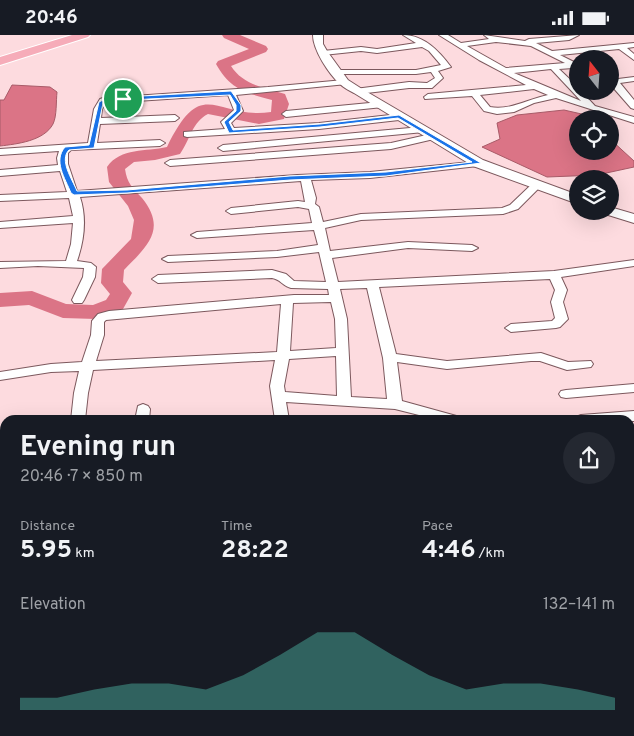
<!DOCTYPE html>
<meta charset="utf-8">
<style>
:root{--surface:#171b24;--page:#242831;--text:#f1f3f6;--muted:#9ea1a6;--accent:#3b8178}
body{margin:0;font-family:Overpass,sans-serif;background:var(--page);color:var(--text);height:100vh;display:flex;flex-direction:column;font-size:19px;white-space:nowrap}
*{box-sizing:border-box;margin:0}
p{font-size:16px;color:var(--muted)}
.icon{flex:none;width:28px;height:28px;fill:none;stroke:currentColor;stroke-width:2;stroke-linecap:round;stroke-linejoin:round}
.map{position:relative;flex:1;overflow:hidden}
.details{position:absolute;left:0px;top:380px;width:635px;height:321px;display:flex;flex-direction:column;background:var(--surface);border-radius:15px 15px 0 0;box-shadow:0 5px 20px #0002}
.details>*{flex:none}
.needle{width:32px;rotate:343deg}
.buttons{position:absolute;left:569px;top:15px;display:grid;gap:10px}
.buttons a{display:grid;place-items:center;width:50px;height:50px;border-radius:50%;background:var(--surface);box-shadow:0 5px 20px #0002;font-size:25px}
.pin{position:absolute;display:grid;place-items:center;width:42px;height:42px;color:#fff;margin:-21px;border:2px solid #fff;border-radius:50%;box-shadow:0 1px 5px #0007}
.round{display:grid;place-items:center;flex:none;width:52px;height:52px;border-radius:26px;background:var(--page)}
.headline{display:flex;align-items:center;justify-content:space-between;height:85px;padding:0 20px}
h1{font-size:28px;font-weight:700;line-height:38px}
.metrics{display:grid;grid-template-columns:repeat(3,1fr);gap:8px;height:85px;padding:5px 20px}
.metrics div{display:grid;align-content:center}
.metrics b{font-size:25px;font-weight:700}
.metrics small{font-size:14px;font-weight:400}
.metrics p{font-size:14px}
.chart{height:140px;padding:10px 20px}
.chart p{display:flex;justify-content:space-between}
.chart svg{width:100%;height:90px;margin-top:5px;fill:var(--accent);opacity:.7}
.status{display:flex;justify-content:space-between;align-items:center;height:35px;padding:0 25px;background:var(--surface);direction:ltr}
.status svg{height:14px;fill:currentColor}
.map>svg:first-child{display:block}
.water{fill:#db7486;stroke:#a85b68}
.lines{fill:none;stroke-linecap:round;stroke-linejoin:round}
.river{fill:#db7486;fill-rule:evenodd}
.street-casing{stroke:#7c585d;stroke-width:2}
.secondary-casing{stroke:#7c585d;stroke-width:2}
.primary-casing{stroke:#fff;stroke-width:2}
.street{fill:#fff;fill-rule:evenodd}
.secondary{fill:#fff;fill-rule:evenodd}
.primary{fill:#f6acb9;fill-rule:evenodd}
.route{fill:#1a73e8;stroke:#fff;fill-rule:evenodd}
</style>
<div class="status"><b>20:46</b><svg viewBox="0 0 49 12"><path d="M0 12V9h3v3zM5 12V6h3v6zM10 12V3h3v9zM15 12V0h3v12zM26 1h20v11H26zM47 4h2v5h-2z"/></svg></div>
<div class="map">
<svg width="634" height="701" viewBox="0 0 634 701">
<rect width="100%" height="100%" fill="#fddbdf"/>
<g class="water">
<path d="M12 50 50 52 57 57C56 66 57 81 53 89 44 106 17 109 0 111V65H4Z"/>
<path d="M564 75 586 80 590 84H578V116H610V100V104L634 126V132L597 140 547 142 482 112 500 104 497 88 517 80Z"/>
</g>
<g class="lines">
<g class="river">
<path d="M222 0H240L266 11 268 14 266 17 231 31C243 50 265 53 285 59L289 69 284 84 259 89 208 79C192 87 190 105 180 119L155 125 134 127 125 134C127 148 132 152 142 163 168 195 146 212 124 235L123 247 132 258 123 274 96 284 63 283 29 270 0 272V258L32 256 66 269 93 270 106 265 110 259 101 248 102 234 131 204 134 185 128 171 109 147 107 132C121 112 146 117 167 112 203 38 215 85 271 77L272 65C245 58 230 54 216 29L218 26 249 14 224 3Z"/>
<path d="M0 631 5 633V663L0 661Z"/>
<path d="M68 696H104L105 701H69Z"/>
</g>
<g class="street-casing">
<g id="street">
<path d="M403 0C424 0 439 16 451 32L438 36 443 43 432 53H409L358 59 355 58V54L409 47 427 48 435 43 431 37 416 39H336L332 37 336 35H416L441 30 429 16 422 12 377 18 361 16 323 20 319 18 323 16 361 12 377 14 416 8Z"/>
<path d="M439 0H448L461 8 489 4 484 0 525 6 529 4 579 0 569 5 536 8 552 16 634 8V12L627 13 634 19V25L619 14 560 20 578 29V34L573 33 559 34 578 52V56H581L595 71 634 82V88L556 63 534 68 514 77 497 79 484 76 472 61 425 64 424 62 428 59 526 50 479 25ZM496 7 531 11 565 28 506 33 467 11ZM551 34 581 66 514 38ZM534 54 548 60C528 64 509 76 490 72L480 60Z"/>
<path d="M634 42V46L620 48 634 65V74L631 73 610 49V45Z"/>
<path d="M344 45 348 47 347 49 236 60 243 76 231 88 234 93 319 88 399 79 403 82 399 85 319 94 187 102 184 101V97L225 94 221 87 234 75 228 60 106 68 102 74 101 83 175 80 179 83 175 86 100 89 97 108 160 105 165 108 160 111 71 115 68 118V129L77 156 297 140 370 137 481 126 483 128 478 131 370 143 311 145 316 163 315 169 319 172 323 187 361 179 502 173 510 170 532 149 536 148 541 151 518 174 503 179 361 185 325 193 330 216 408 207 472 210 478 213 472 216 408 213 332 223 338 247 554 236 634 225V231L561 242 567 255 563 267 568 284 560 292 556 293 511 297 505 293 511 289 552 286 555 283 551 267 555 255 550 244 379 252 396 319 447 326 541 318 568 327 591 326 593 329 591 332 567 335 540 326H531L447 334 397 327 402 366 460 382 462 385H439L395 374 286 367 289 385H275L270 351 275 325 93 335 88 358 85 385H71L74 358 79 336 51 337 0 345V337L51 329 82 327 91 300 92 286 98 279 109 276 294 260H329L328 254 291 253C283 251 280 244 272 243L158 248 152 244 158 240 272 235 286 239 294 246 326 247 319 217 277 222 168 227 162 224 168 221 277 216 318 210 314 195 197 203 191 200 197 197 312 188 309 174 298 172 231 179 226 176 231 173 298 166 305 167 301 146 80 162C87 183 84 206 77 226L91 228 96 232 95 242 84 265 82 268H74L72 265 83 242 84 233 38 231 0 233V227L66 226 71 209 73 188 0 193V187L73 181 69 163 0 166V160L67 157 60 136 0 141V135L58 130 57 123 59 116 0 120V114L88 108 94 74 100 64 103 63 268 52ZM367 253 383 323 387 364 351 362 347 284 340 254ZM331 267 335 284 336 313 290 316 293 268ZM281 269 277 317 96 326 104 300V287L106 285ZM336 321 337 361 285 357 284 351 289 324Z"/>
<path d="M380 67 383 68V72L286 82 282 79 286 76Z"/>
<path d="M421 92 426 95 424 97 223 116 218 113 223 110Z"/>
<path d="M431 99 434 100V104L391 114 170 131 165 128 170 125 391 108Z"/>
<path d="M634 349V357L566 363 561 362 559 359 561 356 566 355Z"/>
<path d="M143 369 148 371 150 374 149 385H135L138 371Z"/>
<path d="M634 376V386L574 385 576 382 581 380Z"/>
<path d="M630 426 634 427V440L630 439Z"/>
<path d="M5 463V475L0 476V464Z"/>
<rect x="630" y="572" width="4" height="14"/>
<rect x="0" y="594" width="5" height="16"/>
<rect x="630" y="649" width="4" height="16"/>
<path d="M120 696H140L141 701H121Z"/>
<path d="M305 696H325L326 701H306Z"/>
<path d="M425 696H445L447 701H427Z"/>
<path d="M604 696H624L626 701H606Z"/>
</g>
</g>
<g class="secondary-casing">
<g id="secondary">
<path d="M313 0H323V9L327 16 348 45 362 54 483 125 578 160V169L473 131 354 58C350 56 344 53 340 49 329 39 313 15 313 0Z"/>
<path d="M610 172 634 179V188L605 179 603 176H610Z"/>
</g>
</g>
<g class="primary-casing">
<path id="primary" d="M72 0H90L88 2 0 30V22Z"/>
</g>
<use href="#street" class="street"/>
<use href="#secondary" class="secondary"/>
<use href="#primary" class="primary"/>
</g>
<path class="route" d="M231 56 241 70V76L229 87 233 95 320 89 399 80 481 128 386 141 290 145 127 158 74 160 71 158C65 143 53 126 65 112L89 110 99 67 107 63ZM230 60 236 70V76L224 87 229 98 320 92 398 83 472 127 386 137 290 141 127 155 77 156C72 144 59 125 69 115L94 113 103 68 108 66Z"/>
</svg>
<div class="buttons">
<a><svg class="needle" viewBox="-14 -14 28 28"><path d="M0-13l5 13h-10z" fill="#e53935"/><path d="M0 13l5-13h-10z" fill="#9ea1a6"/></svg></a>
<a><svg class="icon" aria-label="locate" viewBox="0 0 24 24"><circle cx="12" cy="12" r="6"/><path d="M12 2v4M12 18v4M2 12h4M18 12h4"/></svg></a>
<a><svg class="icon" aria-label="layers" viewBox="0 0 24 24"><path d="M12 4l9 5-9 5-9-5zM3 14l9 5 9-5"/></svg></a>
</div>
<div class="pin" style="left:123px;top:64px;background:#1e9e55"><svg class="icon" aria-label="arrive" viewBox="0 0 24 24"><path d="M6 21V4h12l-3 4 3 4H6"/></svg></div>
<section class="details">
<div class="headline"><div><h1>Evening run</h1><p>20:46 · 7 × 850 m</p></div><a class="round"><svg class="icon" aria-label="share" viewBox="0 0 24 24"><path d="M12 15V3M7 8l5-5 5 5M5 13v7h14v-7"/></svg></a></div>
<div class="metrics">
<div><p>Distance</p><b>5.95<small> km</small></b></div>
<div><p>Time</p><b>28:22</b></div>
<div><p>Pace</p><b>4:46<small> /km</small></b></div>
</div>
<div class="chart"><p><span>Elevation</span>132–141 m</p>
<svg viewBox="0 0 160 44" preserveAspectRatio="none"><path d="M0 44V38L10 38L20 34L30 31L40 31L50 34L60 27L70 17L80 6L90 6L100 17L110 27L120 34L130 31L140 31L150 34L160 38V44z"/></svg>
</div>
</section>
</div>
